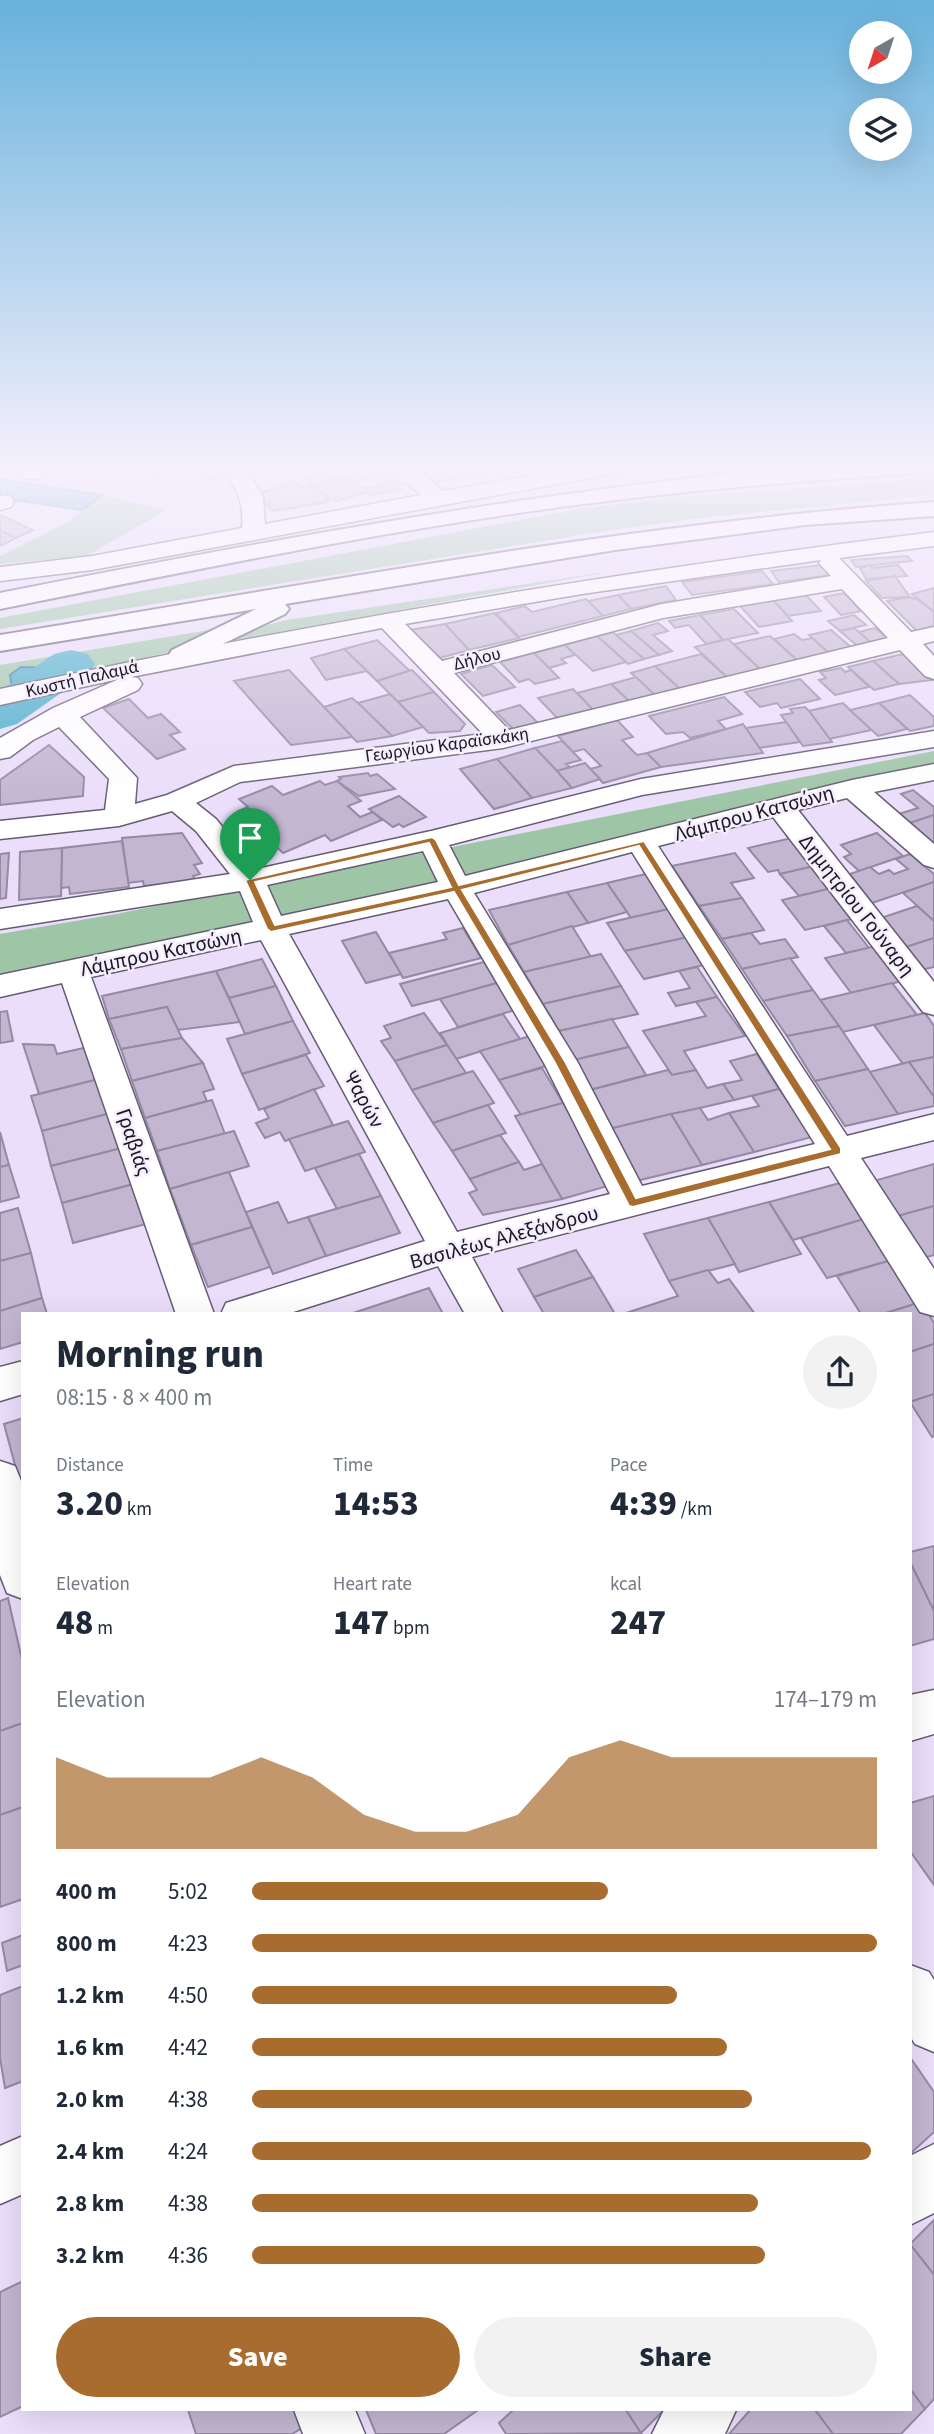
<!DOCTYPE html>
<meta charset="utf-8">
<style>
:root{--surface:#fff;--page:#f2f2f3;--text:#1f2937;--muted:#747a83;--accent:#a96c2f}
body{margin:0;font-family:"Source Sans 3",sans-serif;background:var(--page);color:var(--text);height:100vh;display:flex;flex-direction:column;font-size:26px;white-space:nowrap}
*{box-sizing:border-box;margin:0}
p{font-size:23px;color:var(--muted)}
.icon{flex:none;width:38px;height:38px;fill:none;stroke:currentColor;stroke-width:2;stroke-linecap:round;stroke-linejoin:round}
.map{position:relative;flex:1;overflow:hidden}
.sheet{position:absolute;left:21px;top:1312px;width:891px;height:1099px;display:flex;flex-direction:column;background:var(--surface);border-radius:0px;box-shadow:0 7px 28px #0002}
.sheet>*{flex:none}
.needle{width:46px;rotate:219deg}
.buttons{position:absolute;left:849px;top:21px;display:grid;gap:14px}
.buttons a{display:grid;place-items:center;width:63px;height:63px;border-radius:50%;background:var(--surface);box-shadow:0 7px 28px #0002;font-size:35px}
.pin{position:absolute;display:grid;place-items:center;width:60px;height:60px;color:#fff;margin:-72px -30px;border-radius:50% 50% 50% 0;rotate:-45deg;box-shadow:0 0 7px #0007}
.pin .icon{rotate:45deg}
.round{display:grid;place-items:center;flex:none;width:74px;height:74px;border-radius:37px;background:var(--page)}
.headline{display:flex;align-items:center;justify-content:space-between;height:119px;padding:0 35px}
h1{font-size:38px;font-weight:800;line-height:52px}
.metrics{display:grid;grid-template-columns:repeat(3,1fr);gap:10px;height:119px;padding:7px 35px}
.metrics div{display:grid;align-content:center}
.metrics b{font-size:35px;font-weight:800}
.metrics small{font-size:19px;font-weight:400}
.metrics p{font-size:19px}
.chart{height:196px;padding:14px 35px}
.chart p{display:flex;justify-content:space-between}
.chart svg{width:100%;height:126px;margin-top:7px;fill:var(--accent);opacity:.7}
.button{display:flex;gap:14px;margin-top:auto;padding:14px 35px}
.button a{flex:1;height:80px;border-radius:42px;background:var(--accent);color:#fff;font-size:28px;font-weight:800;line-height:80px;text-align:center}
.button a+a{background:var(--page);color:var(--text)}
ul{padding:0 35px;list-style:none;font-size:23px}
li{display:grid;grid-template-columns:112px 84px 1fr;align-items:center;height:52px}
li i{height:18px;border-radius:9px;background:var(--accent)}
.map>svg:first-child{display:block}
.green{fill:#9dc5a6}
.water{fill:#48aeca;stroke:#3a8197;stroke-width:2}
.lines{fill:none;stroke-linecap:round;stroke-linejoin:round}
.river{fill:#48aeca;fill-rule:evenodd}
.building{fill:#c2b6d1;stroke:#958aa3;stroke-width:2}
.minor-casing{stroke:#675c74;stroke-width:3}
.highway-casing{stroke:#675c74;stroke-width:4}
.minor{fill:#fff;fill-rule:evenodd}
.highway{fill:#fff;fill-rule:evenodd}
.route{fill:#a96c2f;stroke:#fff;stroke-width:2;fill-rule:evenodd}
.labels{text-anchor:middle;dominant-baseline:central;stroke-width:5;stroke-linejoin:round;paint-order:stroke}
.far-street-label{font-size:18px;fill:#1b1720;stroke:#f5eeff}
.street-label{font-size:21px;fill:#1b1720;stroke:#f5eeff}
</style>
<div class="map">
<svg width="934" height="2434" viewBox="0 0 934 2434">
<rect width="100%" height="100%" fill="#eadefa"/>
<g class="green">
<path d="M934 478V495L701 518 605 531 0 629V618L584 508 678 497Z"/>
<path d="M102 495 166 510 87 556 0 564V556L66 523Z"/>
<path d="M613 571 229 641 254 628 287 620Z"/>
<path d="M215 629 180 650 92 669 21 667 12 688 0 690V665Z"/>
<path d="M934 751V766L535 861 0 977V934L116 914Z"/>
</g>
<g class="water">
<path d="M0 479 102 495 82 510 0 498Z"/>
<path d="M21 667 92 669 12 688 10 675Z"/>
</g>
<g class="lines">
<path class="river" d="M71 650 88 654 95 664 88 674 17 724 0 729V691L54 654Z"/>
</g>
<g class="building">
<path d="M145 467H170L172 470 152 475Z"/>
<path d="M198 467H209L219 478 209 480Z"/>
<path d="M363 467H382L388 473 360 480 348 471Z"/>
<path d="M422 467H487L491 473 435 482 418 468Z"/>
<path d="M322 474 334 480 348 476 368 492 337 501 330 499 306 478Z"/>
<path d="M397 480 402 484 396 486 401 489 372 495 364 489Z"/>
<path d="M293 482 304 487 313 485 330 499 326 500 328 502 273 511 255 495Z"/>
<path d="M0 515 33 530 16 538 0 531Z"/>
<path d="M0 531 16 538 0 546Z"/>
<path d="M907 556 912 561 856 567 851 560Z"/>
<path d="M822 565 831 575 779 582 771 571Z"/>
<path d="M870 565 872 568 898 565 907 576 866 579 860 568Z"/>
<path d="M762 571 773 584 692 595 682 582Z"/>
<path d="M895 576 910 597 882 598 866 581Z"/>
<path d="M666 586 676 600 631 609 618 595Z"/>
<path d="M934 588V612L912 594Z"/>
<path d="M844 593 861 611 841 615 824 597Z"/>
<path d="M618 595 631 609 603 616 588 601Z"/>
<path d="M806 595 821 611 788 616 773 600Z"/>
<path d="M910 597 918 600 934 612V626L917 631 887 601Z"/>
<path d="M586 599 603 616 519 637 496 613 525 606 532 612Z"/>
<path d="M773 600 792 621 759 627 740 606Z"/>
<path d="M734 609 758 633 723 640 700 615Z"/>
<path d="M494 613 519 638 469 650 445 624Z"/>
<path d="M700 615 723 640 706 644 689 625 675 628 669 621Z"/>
<path d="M854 615 866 625 840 631 828 621Z"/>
<path d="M658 623 668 631 653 635 672 651 659 655 631 631Z"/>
<path d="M445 624 469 650 440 658 410 630Z"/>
<path d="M854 628 872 643 860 648 840 631Z"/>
<path d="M875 628 888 639 872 643 859 632Z"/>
<path d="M831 630 853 649 830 654 809 635Z"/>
<path d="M631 631 659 655 644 659 616 635Z"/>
<path d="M613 632 616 635 644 659 628 664 597 636Z"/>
<path d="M794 634 802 640 812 638 830 654 799 662 774 639Z"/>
<path d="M597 636 626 662 593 671 565 645Z"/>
<path d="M770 636 799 662 762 671 734 644Z"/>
<path d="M728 639 762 671 730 680 695 647Z"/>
<path d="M377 640 410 671 377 681 344 649Z"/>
<path d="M565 645 575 655 561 659 566 663 549 668 534 653Z"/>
<path d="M344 649 367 671 326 680 311 658Z"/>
<path d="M534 653 559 678 535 684 529 679 519 682 500 662Z"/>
<path d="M701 654 730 680 683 692 655 666Z"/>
<path d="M903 654 932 680 899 684 873 661Z"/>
<path d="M873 661 899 684 874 690 848 667Z"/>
<path d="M492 665 515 687 483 696 461 674Z"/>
<path d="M655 666 683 692 659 699 631 673Z"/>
<path d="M841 668 845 672 851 670 869 687 835 695 819 680 826 678 820 672Z"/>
<path d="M289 670 324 707 353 737 291 745 234 681Z"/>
<path d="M412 670 434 692 398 702 377 681Z"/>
<path d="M636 677 659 699 631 703 611 684Z"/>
<path d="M800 679 820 699 781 708 777 703 760 707 745 692Z"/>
<path d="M611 684 631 703 596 713 577 693Z"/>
<path d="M573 689 596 713 561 722 538 698Z"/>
<path d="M434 692 465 724 460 731 429 733 398 702Z"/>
<path d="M390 694 423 727 392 736 358 703Z"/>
<path d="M910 695 934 717V726L910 731 879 703Z"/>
<path d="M724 697 742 714 718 721 726 729 690 738 683 732 666 734 649 716Z"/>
<path d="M352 698 358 703 392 736 357 742 324 707Z"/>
<path d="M129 699 148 718 161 714 180 732 170 735 185 749 157 759 103 708Z"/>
<path d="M843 703 850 710 872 730 829 739 809 711Z"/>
<path d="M879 703 907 729 878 736 850 710Z"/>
<path d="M520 705 540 725 516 732 496 712Z"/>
<path d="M805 707 809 711 832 742 803 746 781 715 793 713 790 709Z"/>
<path d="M617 720 633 737 622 740 637 755 647 753 661 767 603 783 590 769 601 766 584 749 573 752 558 736Z"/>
<path d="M786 722 800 742 759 748 746 728Z"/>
<path d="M743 724 763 753 661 767 647 753Z"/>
<path d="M562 741 581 760 566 764 570 767 557 771 535 748Z"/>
<path d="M49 745 84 777 83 796 0 805V780Z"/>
<path d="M535 748 557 771 572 788 532 798 497 759Z"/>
<path d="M497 759 532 798 494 809 460 769Z"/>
<path d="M585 763 600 779 572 788 557 771Z"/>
<path d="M368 773 370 776 377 774 395 789 359 796 337 781 341 779 339 777Z"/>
<path d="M320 781 325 785 337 781 361 801 348 806 360 817 373 812 382 820 331 841 325 835 283 853 238 811 248 807 239 799 272 786 283 795Z"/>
<path d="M913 790 934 807V815L910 823 899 814 918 808 901 794Z"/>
<path d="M399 796 426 817 403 827 399 824 393 827 369 809Z"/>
<path d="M934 815V842L932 843 910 823Z"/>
<path d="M182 833 202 863 194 865 200 874 193 876 195 880 144 886 143 881 128 883 122 838Z"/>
<path d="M877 833 903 856 859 871 844 857 851 854 841 845Z"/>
<path d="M796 837 818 865 780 874 778 870 768 872 748 848Z"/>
<path d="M122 841 129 887 70 894 69 887 61 888 62 848Z"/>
<path d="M62 848 61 896 19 900 20 852Z"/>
<path d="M9 853 6 898 0 899V854Z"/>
<path d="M735 853 754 878 731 883 742 898 699 906 672 866Z"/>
<path d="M910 854 934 874V882L872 903 850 874 870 867 879 874 889 870 894 874 908 869 896 859Z"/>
<path d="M814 866 832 888 799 896 780 874Z"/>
<path d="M646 874 669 909 631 918 607 883Z"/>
<path d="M934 882V921L903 893Z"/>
<path d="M607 883 627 912 588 923 567 892Z"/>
<path d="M832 888 857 918 805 930 782 900Z"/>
<path d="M567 892 588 923 508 945 489 910Z"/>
<path d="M742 898 764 930 722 939 699 906Z"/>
<path d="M917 906 934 921V938L903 948 878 919Z"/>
<path d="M669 909 688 937 625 951 607 923Z"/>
<path d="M847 920 869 948 846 953 824 926Z"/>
<path d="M572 926 591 957 524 972 508 945Z"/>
<path d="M463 928 481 958 403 978 389 953 447 939 443 933Z"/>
<path d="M376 932 401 974 366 983 342 941Z"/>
<path d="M751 933 760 944 785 939 798 957 742 969 722 939Z"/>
<path d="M688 937 708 964 644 979 625 951Z"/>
<path d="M934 938V967L921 970 903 948Z"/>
<path d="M876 946 903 981 851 993 825 958Z"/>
<path d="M601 954 621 986 543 1004 524 972Z"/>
<path d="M790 958 813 990 763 1001 742 969Z"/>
<path d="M262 959 276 986 229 998 216 971Z"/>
<path d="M484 962 497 983 440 999 412 1006 400 984Z"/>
<path d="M697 967 717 997 676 1006 668 993 690 988 679 971Z"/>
<path d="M216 971 240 1022 178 1030 167 1007 109 1019 102 996Z"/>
<path d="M497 983 515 1010 458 1027 440 999Z"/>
<path d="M892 983 917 1015 843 1032 820 1000Z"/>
<path d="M276 986 293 1021 245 1034 229 998Z"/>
<path d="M621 986 638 1014 559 1031 543 1004Z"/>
<path d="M813 990 839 1026 787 1036 763 1001Z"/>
<path d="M717 997 745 1036 684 1051 696 1070 672 1075 643 1031 706 1016 696 1002Z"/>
<path d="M167 1007 182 1038 121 1049 109 1019Z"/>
<path d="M7 1011 13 1041 0 1043V1012Z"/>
<path d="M424 1013 447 1045 395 1061 381 1041 391 1038 384 1026Z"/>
<path d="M925 1013 934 1026V1057L903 1064 874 1025Z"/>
<path d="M503 1014 520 1039 456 1059 440 1033Z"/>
<path d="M612 1019 629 1047 574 1060 559 1031Z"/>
<path d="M293 1021 310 1053 242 1074 227 1039Z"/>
<path d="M839 1026 868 1069 815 1081 787 1036Z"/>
<path d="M530 1036 549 1065 499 1080 480 1051Z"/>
<path d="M182 1038 203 1063 132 1081 121 1049Z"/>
<path d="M23 1044 54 1045 57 1054 88 1047 99 1079 39 1094Z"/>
<path d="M447 1045 466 1073 412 1090 395 1061Z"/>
<path d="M629 1047 646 1075 590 1090 574 1060Z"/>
<path d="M757 1054 779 1089 734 1100 723 1084 742 1080 730 1061Z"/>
<path d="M306 1055 324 1086 259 1110 242 1074Z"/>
<path d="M934 1057V1097L909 1062Z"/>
<path d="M909 1062 934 1097V1106L898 1114 869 1072Z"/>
<path d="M203 1063 214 1089 203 1092 207 1101 145 1118 132 1081Z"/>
<path d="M542 1068 563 1103 521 1115 499 1080Z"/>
<path d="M868 1069 898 1114 845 1126 815 1081Z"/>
<path d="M668 1070 672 1075 696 1070 707 1088 723 1084 734 1100 609 1129 590 1090Z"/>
<path d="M473 1071 494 1103 433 1123 412 1090Z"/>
<path d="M99 1079 111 1113 42 1131 31 1096Z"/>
<path d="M314 1089 333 1125 285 1141 280 1132 265 1138 256 1123 269 1118 264 1109Z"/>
<path d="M779 1089 812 1137 754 1152 729 1113 759 1106 752 1096Z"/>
<path d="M212 1100 225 1134 157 1151 145 1118Z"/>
<path d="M563 1103 611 1185 562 1199 515 1116Z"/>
<path d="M488 1105 506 1133 452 1151 433 1123Z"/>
<path d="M700 1108 708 1120 729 1113 754 1152 702 1165 671 1114Z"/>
<path d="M111 1113 122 1148 51 1166 42 1131Z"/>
<path d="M671 1114 702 1165 636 1181 609 1129Z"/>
<path d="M348 1121 365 1152 305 1171 289 1139Z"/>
<path d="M234 1131 249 1166 170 1189 157 1151Z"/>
<path d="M0 1132 9 1165 0 1167Z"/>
<path d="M500 1135 519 1162 470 1179 452 1151Z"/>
<path d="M122 1148 134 1184 62 1203 51 1166Z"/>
<path d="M359 1154 381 1196 337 1209 315 1168Z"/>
<path d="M519 1162 524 1170 542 1164 562 1199 483 1215 469 1193 477 1190 470 1179Z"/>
<path d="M934 1164V1206L894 1217 870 1182Z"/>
<path d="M9 1165 19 1197 0 1202V1167Z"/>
<path d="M229 1172 252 1227 191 1245 170 1189Z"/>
<path d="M840 1183 864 1219 793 1240 769 1202Z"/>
<path d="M134 1184 146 1224 73 1243 62 1203Z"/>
<path d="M381 1196 400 1233 326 1256 308 1217Z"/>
<path d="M278 1202 288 1223 308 1217 326 1256 273 1274 246 1212Z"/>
<path d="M769 1202 801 1254 739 1272 708 1218Z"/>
<path d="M934 1206V1255L923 1258 894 1217Z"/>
<path d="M18 1208 31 1253 0 1261V1213Z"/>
<path d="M708 1218 735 1264 669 1281 644 1234Z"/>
<path d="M864 1219 892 1260 827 1278 801 1238Z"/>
<path d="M252 1227 270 1267 208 1287 191 1245Z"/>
<path d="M576 1250 593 1277 534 1297 518 1269Z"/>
<path d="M31 1253 42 1298 0 1311V1261Z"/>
<path d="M892 1260 921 1302 883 1314H861L837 1276Z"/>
<path d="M708 1270 718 1283 729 1279 755 1314H623L678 1296 669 1281Z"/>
<path d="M593 1277 615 1314H544L534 1297Z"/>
<path d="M429 1288 443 1314H350Z"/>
<path d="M42 1298 47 1314H23V1342L0 1349V1311Z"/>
<path d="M921 1302 934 1323V1344L910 1352V1314H883Z"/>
<path d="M934 1344V1394L910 1402V1352Z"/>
<path d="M934 1394V1436L932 1437 910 1402Z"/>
<path d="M23 1418V1491H22L4 1424Z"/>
<path d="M934 1546V1611L910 1562V1552Z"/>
<path d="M910 1562 934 1611V1639L910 1646Z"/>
<path d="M8 1598 23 1664V1723L0 1731V1601Z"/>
<path d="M23 1723V1807L0 1815V1731Z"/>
<path d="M934 1796V1885L910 1851V1803Z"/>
<path d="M23 1807V1899L0 1907V1815Z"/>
<path d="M23 1935V1965L7 1971 2 1943Z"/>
<path d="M23 1986V2081L5 2088 0 2058V1995Z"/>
<path d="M910 2057 934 2092V2132L910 2154Z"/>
<path d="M934 2220V2275L910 2244Z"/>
<path d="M910 2244 934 2275V2399L925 2409 910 2389Z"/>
<path d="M23 2281V2406L0 2417V2292Z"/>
<path d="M910 2389 925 2409 901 2434H833L815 2410H910Z"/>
<path d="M188 2410H296L302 2428 292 2434H196Z"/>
<path d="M366 2410H478L444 2434H376Z"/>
<path d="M513 2410H626L641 2433 506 2434 499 2423Z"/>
<path d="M626 2410H664L641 2433Z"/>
<path d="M750 2410H815L833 2434H729Z"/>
</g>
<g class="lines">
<g class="minor-casing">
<g id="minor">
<path d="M23 467H45L39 479H23L20 474Z"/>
<path d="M221 467H244L247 471 263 497 265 524 421 495 389 467H414L443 491 578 467H628L625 472 617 473 92 570 0 581V567L92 556 242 528C244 501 237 488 221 467Z"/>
<path d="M3 495 11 497 14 502 11 507 0 510V496Z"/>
<path d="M934 532V546L839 558 911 632 934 627V641L923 644 934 656V679L925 676 900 650 503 748 240 782 196 803 216 819 257 869 431 831 641 779 934 731V747L642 795 449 845 465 876 852 780 934 764V780L874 792 934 844V868L924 865 847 798 798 810 934 982V1015L923 1012 773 817 658 846 847 1136 934 1114V1140L861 1158 934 1269V1316L920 1312 829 1166 472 1257 503 1314H465L438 1266 287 1314H221L226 1303 425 1241 261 940 91 977 214 1314H176L62 983 0 997V975L253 922 240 891 0 929V909L230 874 196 831 172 811 119 826 0 839V821L105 810 109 779 59 727 33 740 10 757 0 759V738L53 708 119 679 0 705V689C309 623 620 571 934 532ZM821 560 819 563 831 576 662 604 442 661 405 624 582 594ZM842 589 888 638 509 730 454 673 663 618ZM382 628 483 734 234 766 167 795 135 804 137 778 80 717 138 690 142 684 138 678 131 677ZM423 851 438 882 281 916 267 885ZM632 852 815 1144 642 1186 578 1063 474 893ZM448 899 544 1063 610 1194 457 1232 289 934Z"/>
<path d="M23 1361V1394L0 1401V1367Z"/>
<path d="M0 1461 15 1466 23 1486V1599L7 1593 0 1575Z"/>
<path d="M934 1690V1734L910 1741V1695Z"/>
<path d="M910 1965 929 1972 934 1980V2052L915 2044 910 2036Z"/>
<path d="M23 2136V2194L0 2204V2146Z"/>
<path d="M934 2144V2213L910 2225V2156Z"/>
<path d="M294 2410H355L365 2434H303Z"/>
<path d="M664 2410H736L725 2434H652Z"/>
</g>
</g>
<g class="highway-casing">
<g id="highway">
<path d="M794 467H921L918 472 910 474C795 481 681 491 568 506 377 532 188 571 0 609V593C264 541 526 493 794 467Z"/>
<path d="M934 502V516L805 525 615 550 285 604 289 609 285 614 181 664 172 662 168 656 172 650 256 609 0 651V635C310 585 620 524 934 502Z"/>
</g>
</g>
<use href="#minor" class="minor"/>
<use href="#highway" class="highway"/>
</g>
<linearGradient id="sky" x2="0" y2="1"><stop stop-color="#68b2dc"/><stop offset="0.58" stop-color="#f6f0fd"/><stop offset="1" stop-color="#f6f0fd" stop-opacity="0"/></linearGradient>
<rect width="934" height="808" fill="url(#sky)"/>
<path class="route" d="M432 837 436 840 459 885 644 841 841 1148V1154L633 1207 629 1206 555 1063 454 892 271 932 267 929 245 880ZM429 843 451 887 275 925 255 882ZM639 846 830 1149 636 1198 566 1063 462 890Z"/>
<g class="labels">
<g class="far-street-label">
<text transform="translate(477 659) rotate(-14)">Δήλου</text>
<text transform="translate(82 679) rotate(-13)">Κωστή Παλαμά</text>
<text transform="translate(447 745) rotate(-8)">Γεωργίου Καραϊσκάκη</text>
</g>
<g class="street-label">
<text transform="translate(754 813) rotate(-15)">Λάμπρου Κατσώνη</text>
<text transform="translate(857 905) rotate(52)">Δημητρίου Γούναρη</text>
<text transform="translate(161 952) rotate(-12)">Λάμπρου Κατσώνη</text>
<text transform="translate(364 1099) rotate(61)">Ψαρών</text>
<text transform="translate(134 1142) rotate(71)">Γραβιάς</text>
<text transform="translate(504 1237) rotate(-15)">Βασιλέως Αλεξάνδρου</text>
</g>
</g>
</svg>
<div class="buttons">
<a><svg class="needle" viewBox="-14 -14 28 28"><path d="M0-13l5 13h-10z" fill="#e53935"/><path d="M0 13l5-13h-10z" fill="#747a83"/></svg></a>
<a><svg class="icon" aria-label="layers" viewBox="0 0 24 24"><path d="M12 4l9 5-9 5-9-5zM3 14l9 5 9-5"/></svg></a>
</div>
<div class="pin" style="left:250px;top:880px;background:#1e9e55"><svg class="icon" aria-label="arrive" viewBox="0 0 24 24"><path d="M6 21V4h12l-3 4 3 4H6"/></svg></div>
<section class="sheet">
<div class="headline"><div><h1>Morning run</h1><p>08:15 · 8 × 400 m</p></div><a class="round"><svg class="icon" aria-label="share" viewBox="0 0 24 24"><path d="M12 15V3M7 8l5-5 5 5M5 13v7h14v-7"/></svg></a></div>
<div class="metrics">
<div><p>Distance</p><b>3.20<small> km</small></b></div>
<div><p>Time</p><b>14:53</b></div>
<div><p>Pace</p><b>4:39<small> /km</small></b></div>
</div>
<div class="metrics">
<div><p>Elevation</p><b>48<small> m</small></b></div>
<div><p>Heart rate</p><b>147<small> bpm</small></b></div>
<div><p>kcal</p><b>247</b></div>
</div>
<div class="chart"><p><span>Elevation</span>174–179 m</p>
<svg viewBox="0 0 160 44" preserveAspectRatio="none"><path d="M0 44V12L10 19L20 19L30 19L40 12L50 19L60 32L70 38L80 38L90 32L100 12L110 6L120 12L130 12L140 12L150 12L160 12V44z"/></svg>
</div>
<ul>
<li><b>400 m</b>5:02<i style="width:57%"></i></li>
<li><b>800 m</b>4:23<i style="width:100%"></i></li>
<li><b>1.2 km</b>4:50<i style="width:68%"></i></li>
<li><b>1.6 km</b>4:42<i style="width:76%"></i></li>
<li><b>2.0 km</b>4:38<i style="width:80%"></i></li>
<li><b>2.4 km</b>4:24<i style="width:99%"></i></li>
<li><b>2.8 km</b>4:38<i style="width:81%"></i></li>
<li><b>3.2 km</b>4:36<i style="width:82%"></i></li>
</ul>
<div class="button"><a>Save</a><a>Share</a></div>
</section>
</div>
